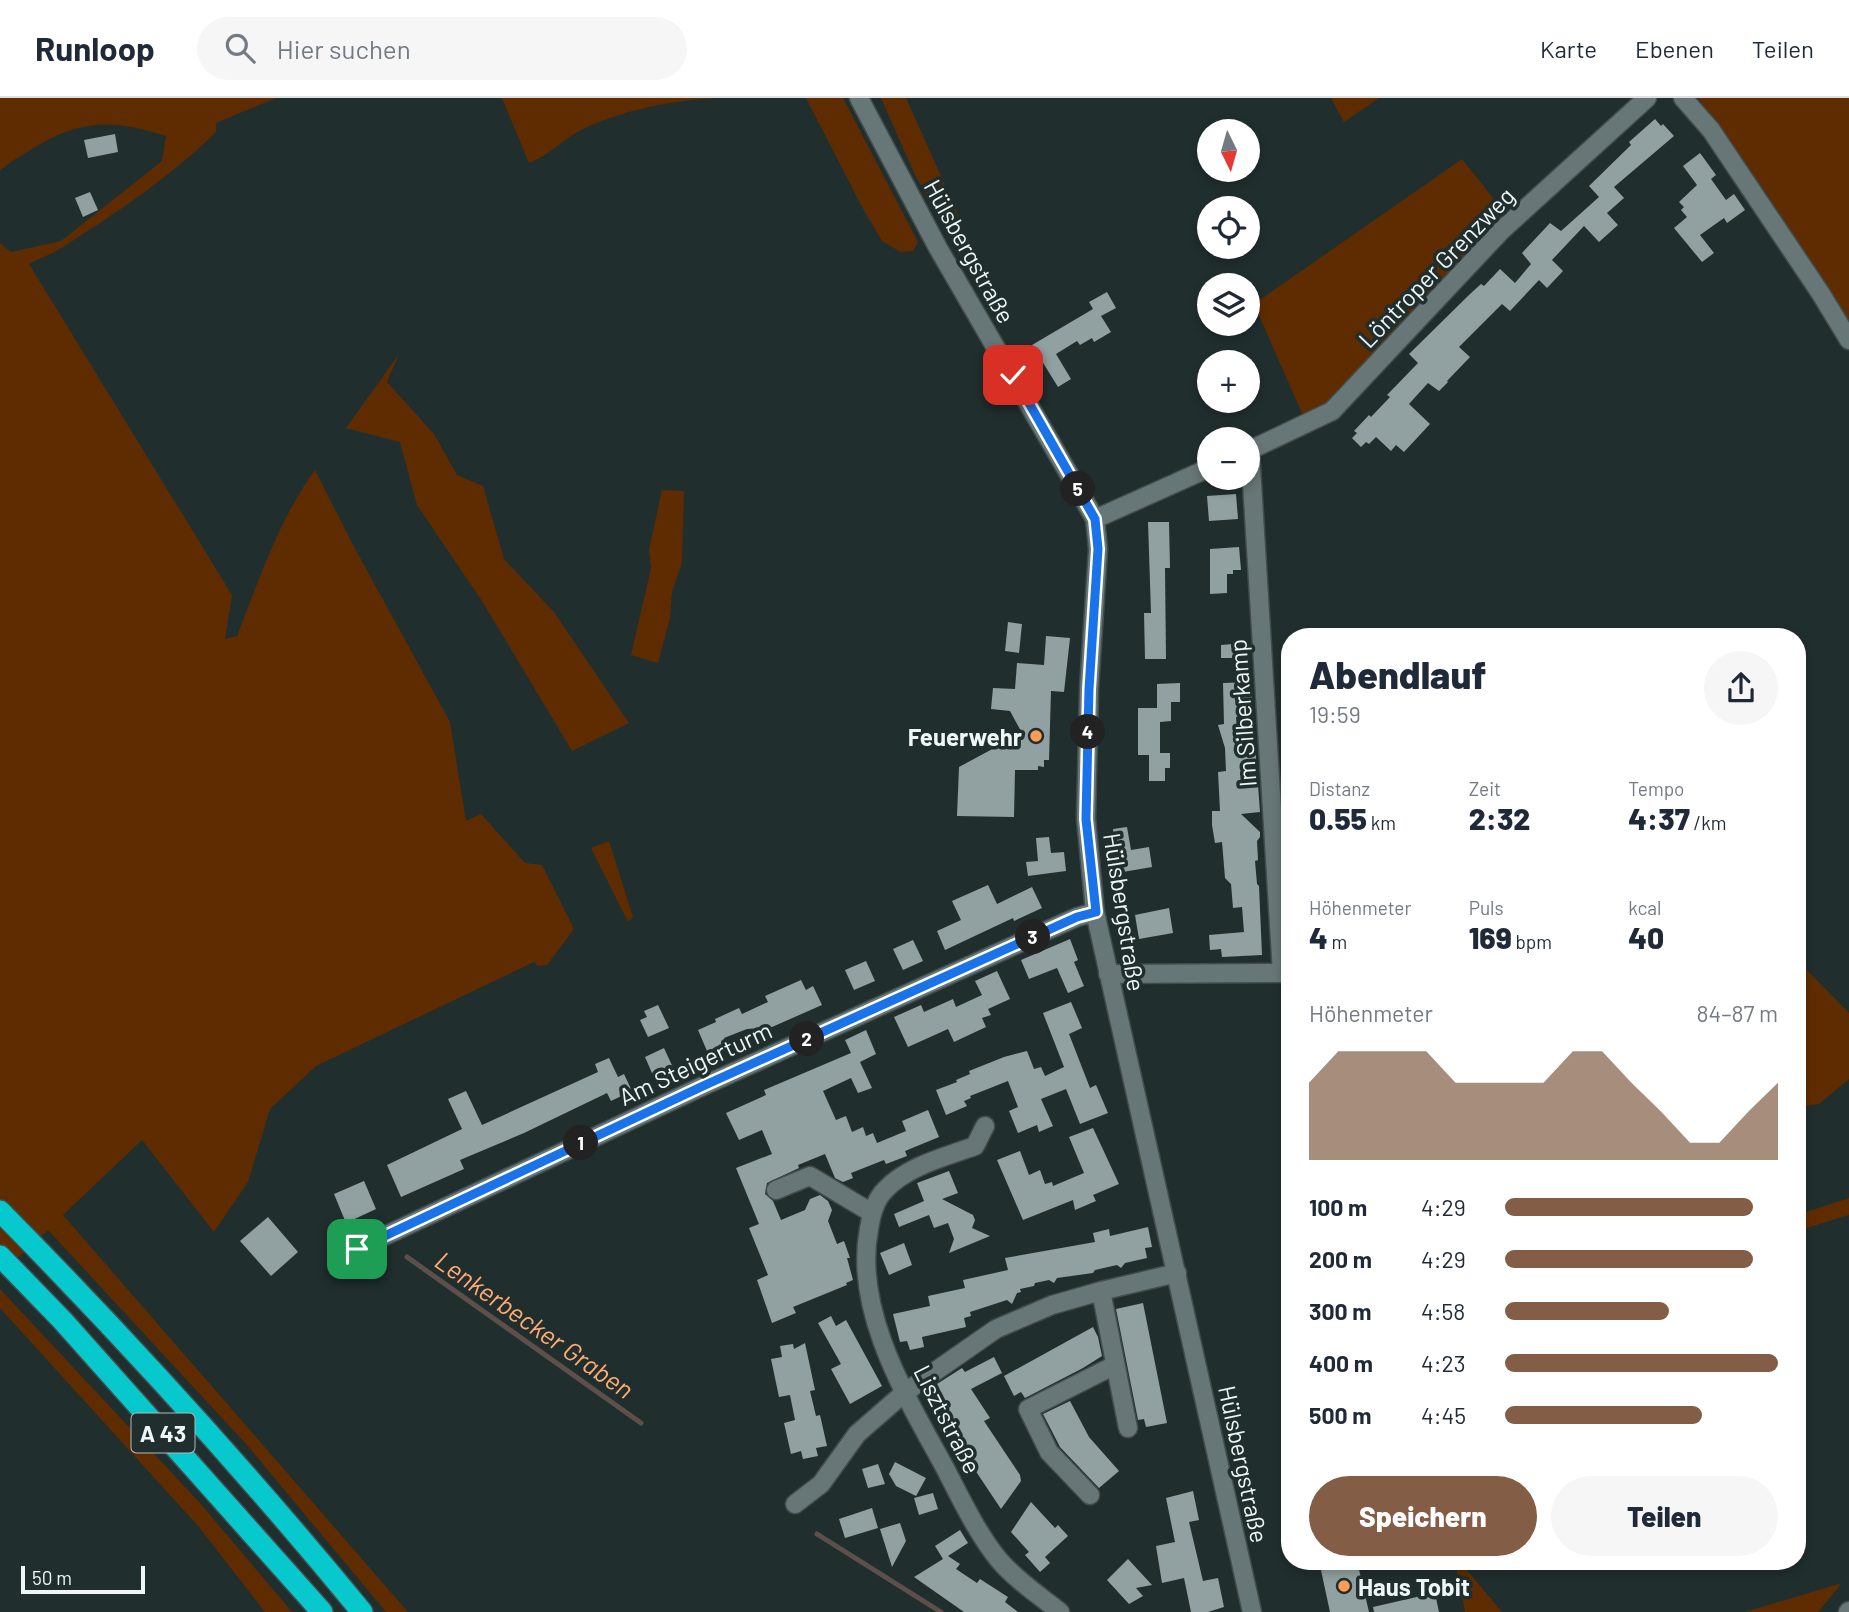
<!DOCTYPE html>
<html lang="de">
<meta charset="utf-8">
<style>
:root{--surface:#fff;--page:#f6f6f7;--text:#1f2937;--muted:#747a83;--line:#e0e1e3;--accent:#835d45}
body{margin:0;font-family:Barlow,sans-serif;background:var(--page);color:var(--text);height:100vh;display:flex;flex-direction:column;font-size:26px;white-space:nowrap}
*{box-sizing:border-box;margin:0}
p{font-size:23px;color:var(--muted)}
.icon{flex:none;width:38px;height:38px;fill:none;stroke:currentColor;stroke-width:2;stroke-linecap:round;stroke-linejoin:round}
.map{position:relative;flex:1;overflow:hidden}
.sheet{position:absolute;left:1281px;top:530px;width:525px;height:942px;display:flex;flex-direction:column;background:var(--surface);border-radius:28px;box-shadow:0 4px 10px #0003}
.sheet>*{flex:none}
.needle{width:46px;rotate:175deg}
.controls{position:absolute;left:1197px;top:21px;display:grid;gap:14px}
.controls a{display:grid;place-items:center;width:63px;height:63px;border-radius:50%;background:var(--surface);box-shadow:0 4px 10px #0003;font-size:35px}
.scale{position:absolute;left:21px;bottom:18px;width:124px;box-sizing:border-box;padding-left:7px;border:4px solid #eef6f6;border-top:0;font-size:19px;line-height:24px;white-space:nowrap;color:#eef6f6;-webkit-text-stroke:5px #212e2e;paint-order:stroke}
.pin{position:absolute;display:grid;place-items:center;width:60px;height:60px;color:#fff;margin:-30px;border-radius:14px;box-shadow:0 4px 10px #0006}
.km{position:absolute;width:35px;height:35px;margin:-18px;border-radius:50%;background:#222;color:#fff;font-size:19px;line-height:35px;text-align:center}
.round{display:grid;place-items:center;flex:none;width:74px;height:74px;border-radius:37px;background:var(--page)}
.headline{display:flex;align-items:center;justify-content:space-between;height:119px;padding:0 28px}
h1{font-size:38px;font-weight:800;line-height:52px}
.metrics{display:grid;grid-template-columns:repeat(3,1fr);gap:10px;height:119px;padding:7px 28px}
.metrics div{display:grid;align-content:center}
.metrics b{font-size:30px;font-weight:800}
.metrics small{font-size:19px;font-weight:400}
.metrics p{font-size:19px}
.chart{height:196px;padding:14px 28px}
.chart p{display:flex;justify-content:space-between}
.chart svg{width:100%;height:126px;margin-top:7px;fill:var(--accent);opacity:.7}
.primary-button{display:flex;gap:14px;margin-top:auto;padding:14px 28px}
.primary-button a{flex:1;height:80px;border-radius:42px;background:var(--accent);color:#fff;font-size:28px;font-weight:800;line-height:80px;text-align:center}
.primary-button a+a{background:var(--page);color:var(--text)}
ul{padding:0 28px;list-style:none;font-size:23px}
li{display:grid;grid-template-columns:112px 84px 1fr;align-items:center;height:52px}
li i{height:18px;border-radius:9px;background:var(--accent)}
header{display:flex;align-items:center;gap:42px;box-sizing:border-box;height:98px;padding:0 35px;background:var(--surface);border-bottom:2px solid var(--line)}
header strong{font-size:33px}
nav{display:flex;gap:38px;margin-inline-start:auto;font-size:24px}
.search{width:490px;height:63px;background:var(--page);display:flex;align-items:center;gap:18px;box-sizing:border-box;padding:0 24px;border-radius:38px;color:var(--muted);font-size:26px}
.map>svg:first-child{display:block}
.green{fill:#5e2c00}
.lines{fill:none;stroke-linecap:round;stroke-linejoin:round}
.stream{stroke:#5d4f4a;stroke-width:5}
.building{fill:#91a0a0}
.minor-casing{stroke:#414c4c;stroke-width:21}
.highway-casing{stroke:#414c4c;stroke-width:24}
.minor{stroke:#677676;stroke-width:18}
.highway{stroke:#07c9cd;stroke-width:21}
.route-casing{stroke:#fff;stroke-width:14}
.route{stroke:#1a73e8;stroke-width:9}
.poi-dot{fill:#fd9c56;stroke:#212e2e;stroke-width:2.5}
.labels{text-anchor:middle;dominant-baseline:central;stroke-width:7;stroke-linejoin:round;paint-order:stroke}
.shield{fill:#212e2e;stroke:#b0baba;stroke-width:2}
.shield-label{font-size:23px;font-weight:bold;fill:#eef6f6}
.street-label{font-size:24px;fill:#eef6f6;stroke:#212e2e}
.poi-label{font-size:24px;font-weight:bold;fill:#eef6f6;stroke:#212e2e;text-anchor:end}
.water-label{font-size:26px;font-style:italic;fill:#ffac73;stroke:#212e2e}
</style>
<header>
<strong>Runloop</strong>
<div class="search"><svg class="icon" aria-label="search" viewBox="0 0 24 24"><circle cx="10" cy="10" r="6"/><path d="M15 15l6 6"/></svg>Hier suchen</div>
<nav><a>Karte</a><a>Ebenen</a><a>Teilen</a></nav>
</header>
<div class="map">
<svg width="1849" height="1514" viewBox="0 0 1849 1514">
<rect width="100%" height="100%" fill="#212e2e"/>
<g class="green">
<path d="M0 0H276L216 25V34C173 77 115 116 63 149 53 156 40 160 29 166L232 497 225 541 237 538C259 482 279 421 315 372L352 445 450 624 466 723 481 716 525 765 542 767 574 831 547 867 538 868 534 864 316 968 270 1011 248 1084 214 1134 142 1042 63 1117 408 1514H386L247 1347 48 1132 0 1176V145L11 154 61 143 162 63 166 38C112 21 80 21 32 51 21 58 9 64 0 73Z"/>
<path d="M502 0H716C674 2 617 13 579 33 561 43 548 58 529 65Z"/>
<path d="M806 0H843L918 144 913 153 901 154 882 143 862 109Z"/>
<path d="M881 0H906L961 123 977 183 915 77Z"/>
<path d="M1331 0H1379L1344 24Z"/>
<path d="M1698 0H1849V232C1805 152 1754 73 1698 0Z"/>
<path d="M1462 61 1505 115 1323 308 1304 320 1254 206Z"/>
<path d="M399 256 387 284 434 336 457 377 483 388 504 461 554 514 629 625 572 653 482 503 417 407 400 344 346 330Z"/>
<path d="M662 392 684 393 682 464 672 494 670 520 658 565 631 557 651 470 649 451Z"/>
<path d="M609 743 633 819 628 824 591 750Z"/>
<path d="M1797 862 1849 915V981L1819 1006 1806 1008 1797 1016Z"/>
<path d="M1849 1100V1117L1797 1133V1117Z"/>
<path d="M0 1191 200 1405 292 1514H265L199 1429 0 1210Z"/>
<path d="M1456 1470H1465L1502 1514H1465Z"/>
<path d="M1842 1485 1818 1514H1745Z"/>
</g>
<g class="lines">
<g class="stream">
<path d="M407 1159 641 1325"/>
<path d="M817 1436 941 1514"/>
</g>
</g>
<g class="building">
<path d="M1655 21 1661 28 1663 26 1674 38 1614 89 1624 100 1607 115 1618 127 1599 144 1584 128 1552 162 1563 173 1547 190 1539 182 1510 213 1502 206 1459 249 1470 259 1447 283 1448 284 1439 293 1428 285 1409 306 1430 326 1404 354 1396 347 1391 353 1376 339 1369 346 1366 344 1361 349 1352 340 1357 335 1354 333 1369 317 1371 319 1390 299 1387 297 1418 265 1409 256 1470 196 1481 186 1484 188 1500 171 1515 185 1531 166 1522 155 1550 125 1561 133 1599 99 1589 88 1631 47 1629 44Z"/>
<path d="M115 36 118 54 88 60 84 42Z"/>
<path d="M1700 55 1716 77 1711 81 1726 102 1734 96 1745 112 1727 125 1724 120 1700 137 1714 155 1702 164 1674 130 1687 119 1681 112 1684 109 1679 104 1697 87 1683 68Z"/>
<path d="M90 94 98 112 83 119 75 100Z"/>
<path d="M1107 194 1116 210 1101 218 1111 234 1094 244 1092 240 1080 247 1077 243 1056 256 1071 281 1058 289 1032 247 1093 211 1089 204Z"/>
<path d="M1236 396 1238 421 1209 423 1207 398Z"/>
<path d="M1148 424H1169L1170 470H1165L1166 561H1145L1144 515H1151Z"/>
<path d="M1239 449 1241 472H1233V476H1227V495L1210 496V451Z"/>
<path d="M1008 524 1022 526 1019 555 1005 553Z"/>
<path d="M1046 538 1070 540 1064 594 1051 593 1049 662H1044V669L1038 668V672H1015L1014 719 957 718 959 669 1022 635 1010 613 991 611 993 590 1015 591 1017 565 1044 567Z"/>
<path d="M1245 545 1246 560H1221V547Z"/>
<path d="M1251 584 1253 618 1236 619 1239 647 1255 646 1260 714 1241 716 1260 734V739L1257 743 1258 762 1255 763 1257 786 1259 788 1262 857 1222 859 1221 851 1210 852 1209 837 1244 834 1242 809 1233 810 1231 786 1225 780 1222 744 1215 745 1212 727V713H1220L1218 674 1226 673 1225 650 1218 627 1224 626 1223 585Z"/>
<path d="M1180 585V604H1171V623L1160 624V655H1170V670H1165V683H1149V657H1138V610H1157V586Z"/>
<path d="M1127 729 1131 752 1149 749 1152 769 1117 775 1113 731Z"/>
<path d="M1049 739 1051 755 1064 754 1066 773 1028 778 1026 764 1038 763 1036 740Z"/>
<path d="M988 787 997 806 1032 789 1042 810 1014 823 1013 820 945 852 937 833 961 822 952 803Z"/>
<path d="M1169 810 1173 835 1139 841 1135 817Z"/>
<path d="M1070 841 1078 862 1074 864 1084 888 1068 895 1057 870 1029 881 1021 862Z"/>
<path d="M913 842 923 863 903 872 893 851Z"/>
<path d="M866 863 875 883 854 892 845 872Z"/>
<path d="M997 873 1010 901 988 911 991 917 982 920 986 929 954 944 948 931 908 949 894 919 921 907 924 914 953 901 956 909 982 897 975 883Z"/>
<path d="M801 882 806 892 813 888 822 907 772 929 747 931 724 940 726 945 707 953 698 932 716 924 715 921 739 910 742 916 768 904 765 898Z"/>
<path d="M1071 904 1082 930 1069 936 1090 990 1096 987 1108 1015 1080 1026 1066 991 1041 1001 1053 1028 1039 1034 1037 1027 1018 1035 1009 1013 1018 1009 1008 983 970 998 971 1000 964 1003 967 1008 946 1017 936 992 957 984 956 982 970 976 969 973 1004 959 1027 953 1034 971 1041 969 1045 978 1064 969 1043 915Z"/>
<path d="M658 907 669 930 648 939 640 922 647 919 644 913Z"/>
<path d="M866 932 876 956 860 964 872 990 858 995 851 980 823 993 836 1022 846 1018 852 1034 863 1029 866 1038 873 1035 877 1045 906 1033 902 1023 928 1012 939 1039 905 1053 907 1058 886 1066 884 1062 851 1075 853 1080 843 1084 835 1080 825 1056 798 1067 799 1070 767 1085 765 1096 773 1103 781 1122 805 1112 810 1101 820 1097 828 1103 832 1112 828 1123 837 1146 844 1143 850 1160H847L853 1182 846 1185 847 1187 793 1209 796 1215 772 1225 757 1182 768 1177 749 1130 759 1126 736 1070 772 1056 762 1032 739 1042 726 1015 766 997 764 992 851 955 845 942Z"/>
<path d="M664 950 675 974 655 982 645 959Z"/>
<path d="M609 960 618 979 624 976 632 993 611 1003 607 995 524 1035 460 1062 464 1071 401 1099 387 1067 462 1031 448 1001 466 993 482 1027 598 974 595 966Z"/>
<path d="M1093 1030 1119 1086 1093 1097 1096 1103 1075 1112 1073 1102 1023 1122 997 1062 1020 1053 1029 1077 1040 1072 1045 1086 1052 1084 1053 1088 1084 1075 1069 1039Z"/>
<path d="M949 1073 958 1095 942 1101 973 1117 975 1122 972 1130 990 1138 949 1155 954 1141 948 1125 934 1130 929 1117 899 1129 894 1116 924 1103 917 1085Z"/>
<path d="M364 1083 376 1111 346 1125 334 1096Z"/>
<path d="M268 1119 298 1154 271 1178 240 1143Z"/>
<path d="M1148 1129 1152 1149 1145 1150 1147 1160 1125 1165 1121 1170 1117 1167 1095 1172 1093 1175 1057 1180 1054 1185 1049 1182 1035 1185 1034 1188 1020 1191 1021 1194 1017 1195 1012 1206 1007 1202 970 1214 971 1218 964 1220 966 1229 922 1239 924 1249 910 1252 907 1243 900 1244 893 1216 930 1208 928 1198 965 1190 963 1182 1008 1172 1005 1160 1095 1144 1093 1135 1109 1131 1110 1138Z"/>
<path d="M904 1145 912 1167 889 1177 880 1155Z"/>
<path d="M1143 1205 1167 1325 1146 1329 1144 1321 1138 1322 1116 1211Z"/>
<path d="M831 1218 836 1228 846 1222 882 1288 850 1306 831 1271 841 1266 818 1225Z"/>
<path d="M1093 1229 1098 1239 1102 1258 1083 1270 1025 1300 1021 1294 1014 1298 1004 1278Z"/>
<path d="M805 1245 815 1292 810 1293 816 1318 820 1317 827 1348 816 1350 818 1358 803 1361 801 1353 791 1356 784 1325 795 1322 790 1297 779 1299 771 1261 782 1259 780 1248 793 1246 794 1251Z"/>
<path d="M994 1259 1002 1275 971 1291 990 1320 984 1323 1020 1377 1021 1383 1001 1411 967 1360 973 1356 937 1303 943 1298 937 1286 962 1270 965 1274Z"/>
<path d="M1070 1303 1089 1339 1119 1373 1099 1390 1060 1349 1043 1316Z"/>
<path d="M895 1364 926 1380 916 1398 896 1388 889 1376Z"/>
<path d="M878 1366 885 1386 868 1390 862 1371Z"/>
<path d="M1193 1393 1199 1422 1189 1424 1203 1483 1218 1480 1224 1509 1208 1514H1191L1184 1480 1162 1485 1156 1448 1175 1444 1166 1400Z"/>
<path d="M933 1395 938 1411 919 1417 914 1400Z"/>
<path d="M1031 1404 1055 1430 1058 1427 1068 1438 1045 1459 1050 1465 1040 1474 1025 1457 1029 1454 1011 1434Z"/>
<path d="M872 1410 878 1430 845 1440 839 1421Z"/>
<path d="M900 1425 906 1443 892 1469 880 1431Z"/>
<path d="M960 1432 968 1445 948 1458 960 1466 956 1471 977 1485 980 1481 1008 1499 1005 1504 1018 1514H964L914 1479 943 1461 935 1448Z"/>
<path d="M1128 1461 1152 1487 1136 1490 1143 1498 1129 1506 1107 1482Z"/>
<path d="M1319 1463H1357L1369 1514H1330Z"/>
<path d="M1433 1486 1439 1514H1374L1373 1509 1421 1498 1419 1489Z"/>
</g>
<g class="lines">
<g class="minor-casing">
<g id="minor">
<path d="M859 0 938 150 1095 421 1098 451 1089 591 1086 721 1095 814 1252 1514"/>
<path d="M1683 0 1711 32 1821 196 1849 242"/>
<path d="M1250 352 1282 875"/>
<path d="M1248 353 1332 313 1501 133 1647 0"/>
<path d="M1095 421 1209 370"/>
<path d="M1108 876 1290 875"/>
<path d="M985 1028 975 1048C945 1059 907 1068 885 1092 875 1102 871 1118 869 1131 853 1213 907 1300 945 1370 961 1401 977 1435 999 1462 1016 1482 1040 1498 1060 1514"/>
<path d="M776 1092 810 1078 872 1115"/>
<path d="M357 1151 703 988 1077 819 1095 814"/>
<path d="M1101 1193 1128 1330"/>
<path d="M1090 1397 1049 1354 1028 1311 1115 1267"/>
<path d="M795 1406 821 1386 857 1336 904 1295 996 1231 1052 1207 1101 1193 1177 1175"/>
<path d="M1848 1514 1849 1513"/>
</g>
</g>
<g class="highway-casing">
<g id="highway">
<path d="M0 1113C126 1241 248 1375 362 1514"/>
<path d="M0 1158 63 1223 322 1514"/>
</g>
</g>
<use href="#minor" class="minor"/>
<use href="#highway" class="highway"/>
</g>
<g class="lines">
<g class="route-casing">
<path id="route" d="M357 1151 703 988 1077 819 1096 814 1086 721 1089 591 1098 451 1095 421 1013 277"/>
</g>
<use href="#route" class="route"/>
</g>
<g class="poi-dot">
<circle cx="1036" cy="638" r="7"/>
<circle cx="1344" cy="1488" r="7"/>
</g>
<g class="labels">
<rect class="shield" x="131.5" y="1315.5" width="63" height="39" rx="5"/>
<g class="shield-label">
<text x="163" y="1335">A 43</text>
</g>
<g class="street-label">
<text transform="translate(970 153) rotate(61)">Hülsbergstraße</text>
<text transform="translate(1436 169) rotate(-46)">Löntroper Grenzweg</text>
<text transform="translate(1242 615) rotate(-94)">Im Silberkamp</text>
<text transform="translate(1125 814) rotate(81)">Hülsbergstraße</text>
<text transform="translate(695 965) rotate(-25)">Am Steigerturm</text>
<text transform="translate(948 1321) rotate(63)">Lisztstraße</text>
<text transform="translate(1244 1366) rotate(78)">Hülsbergstraße</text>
</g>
<g class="poi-label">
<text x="1022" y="638">Feuerwehr</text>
<text x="1358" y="1488" text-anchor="start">Haus Tobit</text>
</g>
<g class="water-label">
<text transform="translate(535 1226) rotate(35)">Lenkerbecker Graben</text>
</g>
</g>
</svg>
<div class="controls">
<a><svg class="needle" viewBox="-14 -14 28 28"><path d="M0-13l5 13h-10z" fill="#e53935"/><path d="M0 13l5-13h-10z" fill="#747a83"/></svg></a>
<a><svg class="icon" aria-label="locate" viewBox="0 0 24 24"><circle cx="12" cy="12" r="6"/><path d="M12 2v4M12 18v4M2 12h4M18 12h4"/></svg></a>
<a><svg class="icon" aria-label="layers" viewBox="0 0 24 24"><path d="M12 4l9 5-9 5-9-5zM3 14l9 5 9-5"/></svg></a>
<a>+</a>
<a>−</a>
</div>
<div class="scale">50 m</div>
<div class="pin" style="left:357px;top:1151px;background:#1e9e55"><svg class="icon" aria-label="arrive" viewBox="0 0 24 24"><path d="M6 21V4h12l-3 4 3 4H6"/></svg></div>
<div class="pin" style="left:1013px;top:277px;background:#d93025"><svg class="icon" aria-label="check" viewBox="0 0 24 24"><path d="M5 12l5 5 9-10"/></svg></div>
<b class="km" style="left:581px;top:1045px">1</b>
<b class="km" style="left:807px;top:941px">2</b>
<b class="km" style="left:1033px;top:839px">3</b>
<b class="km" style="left:1088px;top:634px">4</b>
<b class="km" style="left:1078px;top:391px">5</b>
<section class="sheet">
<div class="headline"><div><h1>Abendlauf</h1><p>19:59</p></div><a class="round"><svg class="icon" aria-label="share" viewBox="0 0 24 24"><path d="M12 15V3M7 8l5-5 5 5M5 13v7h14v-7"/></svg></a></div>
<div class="metrics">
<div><p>Distanz</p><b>0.55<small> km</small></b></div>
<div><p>Zeit</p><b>2:32</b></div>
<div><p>Tempo</p><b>4:37<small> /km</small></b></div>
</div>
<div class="metrics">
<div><p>Höhenmeter</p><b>4<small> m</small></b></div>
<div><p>Puls</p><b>169<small> bpm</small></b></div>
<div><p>kcal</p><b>40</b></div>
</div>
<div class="chart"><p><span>Höhenmeter</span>84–87 m</p>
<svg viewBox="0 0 160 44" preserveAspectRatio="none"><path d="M0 44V17L10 6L20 6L30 6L40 6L50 17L60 17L70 17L80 17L90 6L100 6L110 17L120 27L130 38L140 38L150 27L160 17V44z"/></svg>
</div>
<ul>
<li><b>100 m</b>4:29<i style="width:91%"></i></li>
<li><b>200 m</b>4:29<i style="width:91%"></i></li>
<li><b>300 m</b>4:58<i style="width:60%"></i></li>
<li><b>400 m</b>4:23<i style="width:100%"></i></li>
<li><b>500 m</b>4:45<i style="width:72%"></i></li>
</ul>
<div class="primary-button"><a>Speichern</a><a>Teilen</a></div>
</section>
</div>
